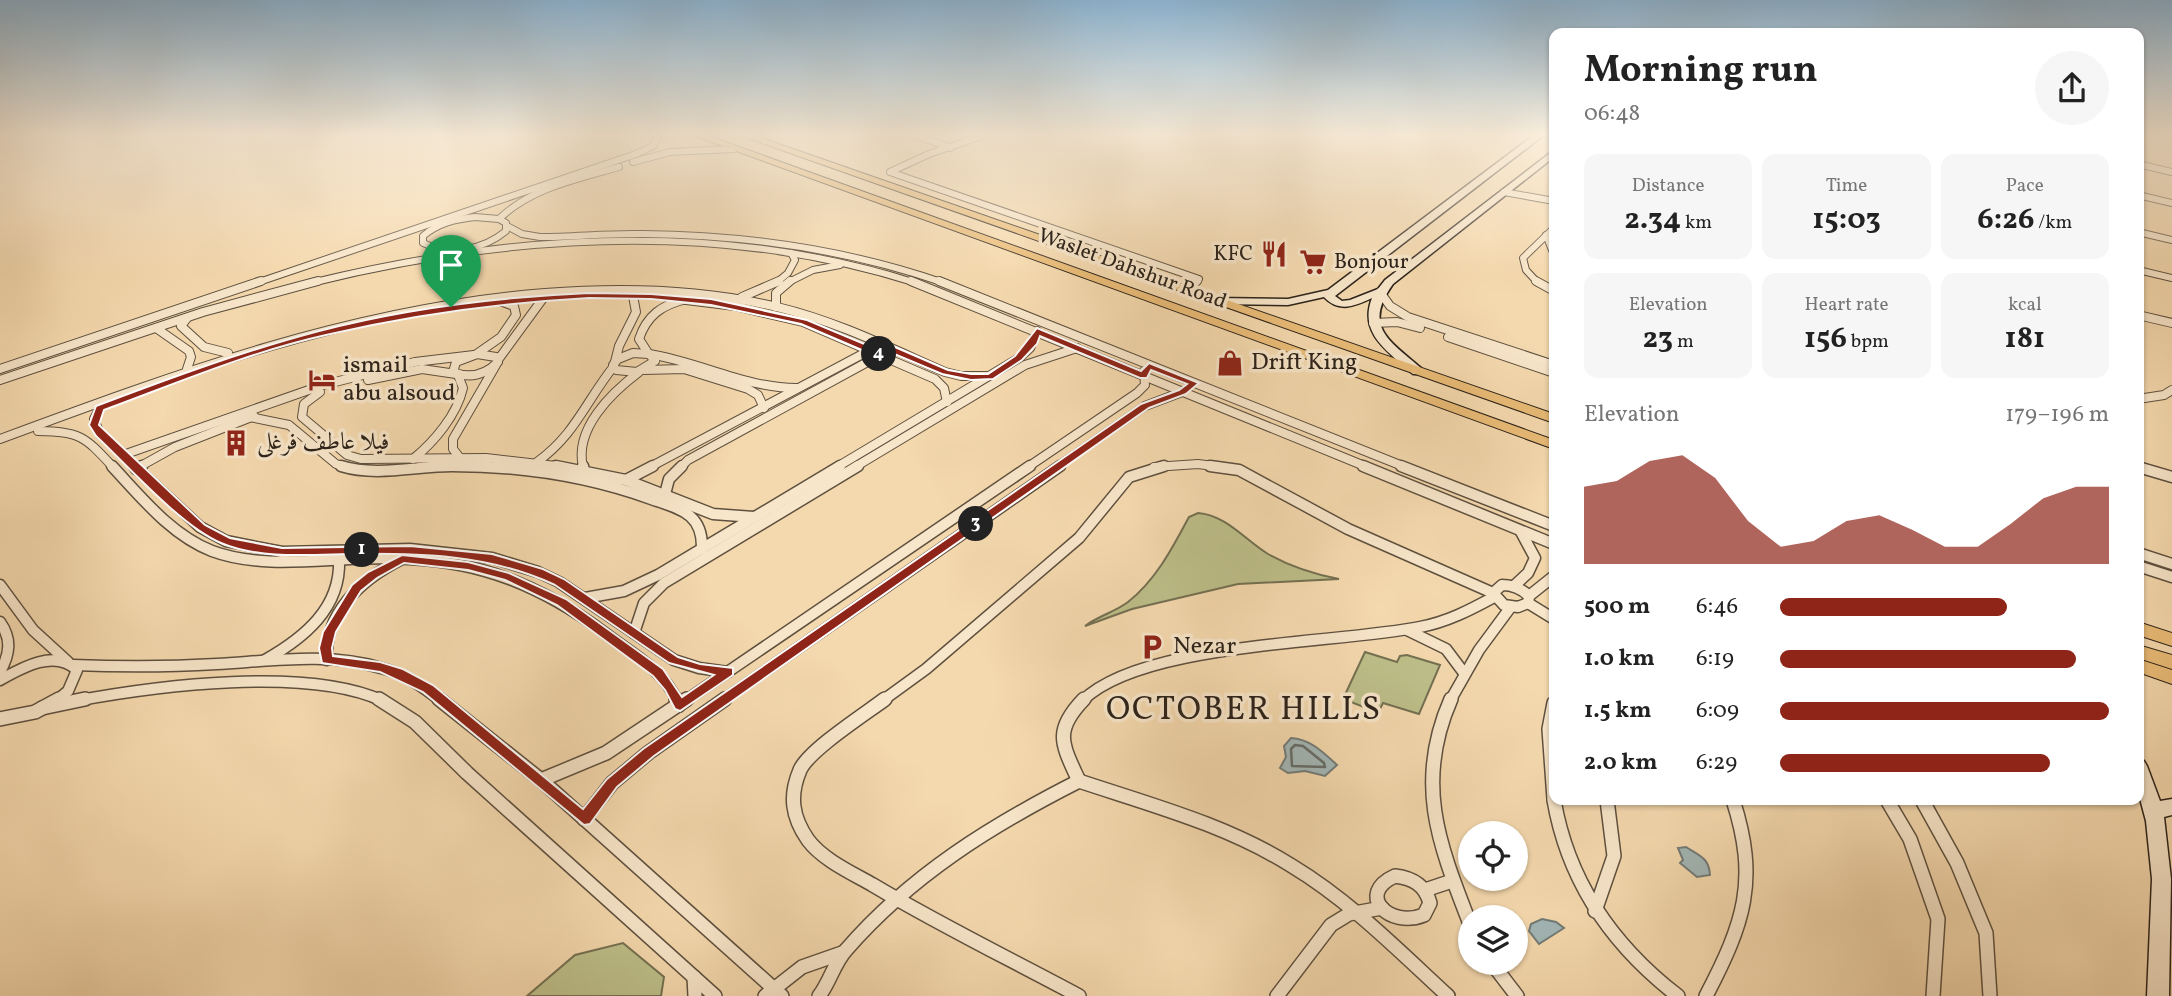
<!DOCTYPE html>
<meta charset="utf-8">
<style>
:root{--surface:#fff;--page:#f6f6f6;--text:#222;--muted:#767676;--accent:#8f2418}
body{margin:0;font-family:Vollkorn,Amiri,serif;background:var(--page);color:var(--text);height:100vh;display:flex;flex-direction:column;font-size:26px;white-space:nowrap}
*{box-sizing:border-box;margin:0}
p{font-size:23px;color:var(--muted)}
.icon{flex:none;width:38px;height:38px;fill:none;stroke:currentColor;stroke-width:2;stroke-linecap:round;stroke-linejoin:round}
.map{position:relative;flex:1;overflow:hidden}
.drawer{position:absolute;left:1549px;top:28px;width:595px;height:777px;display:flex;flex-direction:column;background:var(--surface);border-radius:14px;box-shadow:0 2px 5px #0004}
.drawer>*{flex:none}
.fabs{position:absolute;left:1458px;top:821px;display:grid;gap:14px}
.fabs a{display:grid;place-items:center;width:70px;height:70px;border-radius:50%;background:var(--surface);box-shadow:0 2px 5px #0004;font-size:35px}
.pin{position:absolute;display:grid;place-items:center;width:60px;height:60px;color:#fff;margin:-72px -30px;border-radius:50% 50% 50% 0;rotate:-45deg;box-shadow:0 0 7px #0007}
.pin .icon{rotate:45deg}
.km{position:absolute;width:35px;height:35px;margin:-18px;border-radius:50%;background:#222;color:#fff;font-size:19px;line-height:35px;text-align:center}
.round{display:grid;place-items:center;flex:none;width:74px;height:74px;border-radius:37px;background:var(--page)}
.summary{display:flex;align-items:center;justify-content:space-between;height:119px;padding:0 35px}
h1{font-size:38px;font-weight:700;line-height:52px}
.figures{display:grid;grid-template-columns:repeat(3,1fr);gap:10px;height:119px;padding:7px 35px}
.figures div{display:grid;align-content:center;border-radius:14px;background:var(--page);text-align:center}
.figures b{font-size:30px;font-weight:700}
.figures small{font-size:19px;font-weight:400}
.figures p{font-size:19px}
.chart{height:196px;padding:14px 35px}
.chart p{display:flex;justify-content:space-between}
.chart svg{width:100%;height:126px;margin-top:7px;fill:var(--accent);opacity:.7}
ul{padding:0 35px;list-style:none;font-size:23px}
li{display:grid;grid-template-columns:112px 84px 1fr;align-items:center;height:52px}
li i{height:18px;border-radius:9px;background:var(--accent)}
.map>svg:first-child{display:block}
.green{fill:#bdbf8a;stroke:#747052;stroke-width:2}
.water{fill:#a2b7b7;stroke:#727b78;stroke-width:2}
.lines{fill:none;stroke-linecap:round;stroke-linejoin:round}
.shore{stroke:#666c68;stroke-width:2.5}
.street-far3-casing{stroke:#5e503f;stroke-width:8}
.street-far2-casing{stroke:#5e503f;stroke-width:10}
.street-far1-casing{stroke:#5e503f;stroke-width:13}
.street-casing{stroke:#5e503f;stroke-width:16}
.secondary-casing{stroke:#2b221a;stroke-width:3}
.primary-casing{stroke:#2b221a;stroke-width:2}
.street-far3{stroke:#f8e6ca;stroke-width:6}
.street-far2{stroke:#f8e6ca;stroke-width:8}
.street-far1{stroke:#f8e6ca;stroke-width:10}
.street{stroke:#f8e6ca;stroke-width:13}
.secondary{fill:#f8e6ca;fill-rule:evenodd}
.primary{fill:#eabc77;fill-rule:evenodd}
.route{fill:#8f2418;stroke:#fff;stroke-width:2;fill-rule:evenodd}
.labels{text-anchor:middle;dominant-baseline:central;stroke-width:7;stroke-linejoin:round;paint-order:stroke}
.far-poi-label{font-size:21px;fill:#2b221a;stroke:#f8e6ca;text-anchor:end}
.far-street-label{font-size:21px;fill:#2b221a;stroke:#f8e6ca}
.poi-label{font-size:24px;fill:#2b221a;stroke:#f8e6ca;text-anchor:start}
.near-quarter-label{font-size:33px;letter-spacing:2px;fill:#2b221a;stroke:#f8e6ca}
</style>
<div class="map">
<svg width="2172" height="996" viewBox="0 0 2172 996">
<rect width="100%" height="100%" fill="#f5d9ae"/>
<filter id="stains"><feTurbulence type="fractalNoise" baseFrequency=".00286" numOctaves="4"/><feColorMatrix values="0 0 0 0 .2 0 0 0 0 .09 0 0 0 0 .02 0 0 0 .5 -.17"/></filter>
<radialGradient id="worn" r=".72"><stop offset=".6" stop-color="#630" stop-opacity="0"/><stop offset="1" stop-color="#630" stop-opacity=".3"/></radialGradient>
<g class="green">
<path d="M1198 513C1226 515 1245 540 1268 554 1291 567 1313 574 1339 579L1238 584 1132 609 1085 626C1098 616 1115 612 1128 602 1156 580 1173 547 1189 517Z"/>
<path d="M1365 652 1397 662 1400 656 1407 655 1440 665 1419 714 1383 703 1380 709 1374 711 1343 699Z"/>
<path d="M623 943 664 977 661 996H527L575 955Z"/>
</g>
<g class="water">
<path d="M1291 738C1310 739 1323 752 1337 765L1325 776 1305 771 1288 773 1280 768 1286 757 1284 746Z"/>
<path d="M1686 847C1700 856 1709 858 1710 875L1697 877 1680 863 1683 860 1678 848Z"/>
<path d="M1542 919 1556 922 1564 928 1539 944 1529 931 1531 924Z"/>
</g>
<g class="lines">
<path class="shore" d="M1295 745 1303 746 1324 763 1325 767 1292 766 1291 749Z"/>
<g class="street-far3-casing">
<g id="street-far3">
<path d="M915 135 951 148"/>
<path d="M985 135 929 154 890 172 1199 279 1194 283"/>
<path d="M633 162 670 152 734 149"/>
<path d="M2138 164 2172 172"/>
<path d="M1504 192 1554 201"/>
<path d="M2138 195 2172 203"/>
<path d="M475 217 499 219 506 223V231C483 250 450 256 423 243V236C438 223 456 219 475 217Z"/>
<path d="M499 219C531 188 577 179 619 167"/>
<path d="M507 226 522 234 540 237C575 237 609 233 643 234 746 235 846 249 944 283"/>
<path d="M2138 232 2172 240"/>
<path d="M1546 235 1554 255"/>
<path d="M2138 270 2172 278"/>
<path d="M256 283 636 154 653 146 659 135"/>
<path d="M311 283C509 234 720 220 916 283"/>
<path d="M776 283 788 273 795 260 791 253"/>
<path d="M787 283 813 270 840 265"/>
<path d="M1538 283 1526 270 1523 258 1554 228"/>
</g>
</g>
<g class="street-far2-casing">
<g id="street-far2">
<path d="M911 281 1367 467"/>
<path d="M939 281 1405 467"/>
<path d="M1536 281 1554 291"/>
<path d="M1185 290 1197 281"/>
<path d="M1380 292 1390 306 1408 317 1554 365"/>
<path d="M742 297 779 281"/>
<path d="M678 299 735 306 803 322 935 379 944 388 947 402"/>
<path d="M776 307V293L790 281"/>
<path d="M2138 315 2172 323"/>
<path d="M187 318 181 326 204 347 228 353"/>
<path d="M1373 323 1397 322 1420 328"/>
<path d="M156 328 189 351 191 357 187 369"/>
<path d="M1448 337 1554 373"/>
<path d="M478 353 501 337 516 315 514 306 500 301"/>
<path d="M633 353 649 354 655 361 637 372 616 370 613 365 618 359Z"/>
<path d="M648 353 639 339C647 315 662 305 686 299"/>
<path d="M477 354 496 357 498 362C485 375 470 379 453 372L456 362Z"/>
<path d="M649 354C700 362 745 388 797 388"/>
<path d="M498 360 544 297"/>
<path d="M615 362 619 346 636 312 633 296"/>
<path d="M0 369 261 281"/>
<path d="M644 370 684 369 748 389 758 395 764 408"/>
<path d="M0 380 203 312 318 281"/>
<path d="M368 380 422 369 456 374"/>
<path d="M320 392 304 404 302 417 347 455 361 459 486 458 565 467"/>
<path d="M2138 399 2164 395 2172 390"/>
<path d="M100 408 94 419 100 434 136 467"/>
<path d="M250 417 289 425 336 464 346 467"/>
<path d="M38 431C81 432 84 436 113 467"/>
<path d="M0 439C178 373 355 308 545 293 623 287 702 289 777 307 836 321 890 348 945 372L961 376H990"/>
<path d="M123 455 323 385 415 362 474 355"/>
<path d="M460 458 453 449V439L496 365"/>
<path d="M413 459C434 442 457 415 463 388L458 375"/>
<path d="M537 462C575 435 586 401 614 366"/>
<path d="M139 467 175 447 254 416"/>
<path d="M420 467H496"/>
<path d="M583 467C574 429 611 393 639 372"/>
<path d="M650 467 874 348"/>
<path d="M681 467 688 460 884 353"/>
<path d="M837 467 1019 358 1030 348 1037 331"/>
<path d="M855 467 1025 365 1077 348"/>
<path d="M1028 467 1137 393 1145 385 1144 371"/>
<path d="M1057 467 1145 406 1182 392"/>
<path d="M1154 467 1198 464 1221 467"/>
</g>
</g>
<g class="street-far1-casing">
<g id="street-far1">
<path d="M112 466C141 497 171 535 212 551 255 567 306 561 350 559 452 554 522 571 605 633 631 653 663 669 677 701"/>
<path d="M134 466 200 527 226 541 282 552 410 549 492 558 538 572 559 582 674 660 699 668 728 672"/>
<path d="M341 466C376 477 417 466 452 466 520 466 587 476 651 499 680 509 703 513 702 549"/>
<path d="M556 466 626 480 713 514 754 517"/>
<path d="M583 466 584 470"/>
<path d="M1210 466 1239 470 1348 529 1493 593"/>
<path d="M1363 466 1554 544"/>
<path d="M1401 466 1554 526"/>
<path d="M2138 467 2172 477"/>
<path d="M136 469 142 466"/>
<path d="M626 480 653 466"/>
<path d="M665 494 669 479 682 466"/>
<path d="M2138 553 2172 564"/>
<path d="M2138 566 2172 577"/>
<path d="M0 585 33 630 68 662"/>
<path d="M1502 585C1513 585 1521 588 1529 596L1528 603 1518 607 1504 605 1493 593Z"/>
<path d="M1514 586 1528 573 1535 558 1521 532"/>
<path d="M1529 596 1554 576"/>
<path d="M585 598 624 591 658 575 840 466"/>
<path d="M1528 603 1554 619"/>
<path d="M0 622C12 639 10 654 0 672"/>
<path d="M1407 630 1446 649 1464 673"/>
<path d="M634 633 644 603 664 583 858 466"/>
<path d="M265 660C304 638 341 608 339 560"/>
<path d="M327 660C324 613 361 580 400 560"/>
<path d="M73 665C121 667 168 667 217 664 270 661 330 652 381 668 405 674 422 686 441 701"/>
<path d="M0 680C23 667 55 649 77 670L68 691 56 701"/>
<path d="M75 701C156 686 307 666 383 701"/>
<path d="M685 701 1030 466"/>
<path d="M722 701 1060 466"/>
<path d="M882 701 926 669 1079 538 1129 477 1164 466"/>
<path d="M1082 701C1141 642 1336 644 1420 627 1447 622 1470 610 1494 597"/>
<path d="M1450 701 1479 650 1510 608"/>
</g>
</g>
<g class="street-casing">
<g id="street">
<path d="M379 699 415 722 467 773 715 996"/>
<path d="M439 699 541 780 782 996"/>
<path d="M676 699 679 705"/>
<path d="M885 699C865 714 809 750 800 770 789 796 792 817 808 840 823 860 852 873 873 885 940 925 1010 959 1079 996"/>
<path d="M1451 699C1414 783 1439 844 1470 924"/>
<path d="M1554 703 1549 729 1554 799"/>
<path d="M42 708 85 699"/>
<path d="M0 719 35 712 59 699"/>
<path d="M541 780 606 753 687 699"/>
<path d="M1079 781C1062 744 1053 731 1084 699"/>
<path d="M1554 800C1568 882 1613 946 1678 996"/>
<path d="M1887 800 1910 839 1938 919 1933 996"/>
<path d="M1922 800 1957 863 1986 933 1990 996"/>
<path d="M584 819 612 783 648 753 725 699"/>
<path d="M1395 876C1413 878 1425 885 1430 903L1424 915C1389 929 1355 894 1395 876Z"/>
<path d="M1425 890 1452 881"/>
<path d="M1595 911 1614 856 1607 800"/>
<path d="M1491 962 1517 996"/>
<path d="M694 977 695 996"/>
<path d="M765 996 802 967 842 953"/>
<path d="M819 996C830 982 834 963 846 950 911 875 992 825 1079 781 1151 805 1227 825 1292 866 1350 901 1398 950 1448 996"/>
<path d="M1277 996 1331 925 1349 914 1382 908"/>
<path d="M1706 996C1744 923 1759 881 1733 800"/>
</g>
</g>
<g class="secondary-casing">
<g id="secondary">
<path d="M1534 135H1544L1335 296 1342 301 1350 300 1378 289 1385 280 1554 150V157L1393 284C1362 327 1390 341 1421 368L1423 371 1421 374H1413C1389 352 1358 334 1372 298 1355 306 1339 313 1324 297L1288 305 1214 304 1209 301 1214 298 1288 299 1328 290Z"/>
<path d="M2138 759 2144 761 2147 766 2160 801 2172 799V815L2164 817 2171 879 2169 996H2147L2152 879 2146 821 2138 791Z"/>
</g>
</g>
<g class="primary-casing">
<g id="primary">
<path d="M692 135H706L1554 440V449Z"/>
<path d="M739 135H753L1554 414V423Z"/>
<path d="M2138 622 2172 633V646L2138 635Z"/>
<path d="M2138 645 2172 655V669L2138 658Z"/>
<path d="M2138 659 2172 670V684L2138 672Z"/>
</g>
</g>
<use href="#street-far3" class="street-far3"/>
<use href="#street-far2" class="street-far2"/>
<use href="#street-far1" class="street-far1"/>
<use href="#street" class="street"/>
<use href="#secondary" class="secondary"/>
<use href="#primary" class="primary"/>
</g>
<linearGradient id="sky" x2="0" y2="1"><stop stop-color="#8cb5d4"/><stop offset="0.49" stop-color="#faeedb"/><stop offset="1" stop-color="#faeedb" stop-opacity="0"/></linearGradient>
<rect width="2172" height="275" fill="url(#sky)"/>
<path class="route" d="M589 293 651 294 711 299 807 320 881 351 895 347 948 370 971 374H988L1015 356 1037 328 1141 371 1149 363 1199 383 1186 394 1149 408 654 756 617 787 590 824 584 825 423 692 380 672 322 663 319 648 323 632 352 585 368 572 402 555 468 562 509 573 566 599 663 669 682 697 714 675 669 663 555 585C489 554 418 553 347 554 308 555 258 559 221 543 181 526 129 467 96 436L89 425 96 406C170 378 243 351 319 331 407 308 499 297 589 293ZM589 298 651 299 711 305 801 324 878 357 892 353 942 374 971 380 993 379 1022 360 1037 344 1040 336 1140 378H1147L1151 370 1187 384 1179 390 1141 404 643 749 607 779 583 809 433 685 403 669 380 662 333 656 332 648 336 632 361 591 377 578 404 563 468 570 505 580 557 605 653 676 665 690 675 709 680 711 733 675V668L700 664 678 657 564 579 543 569 492 554 410 546 282 548 230 538 205 525 99 425 104 410C177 383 250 352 326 335 413 315 500 303 589 298Z"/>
<defs>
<g id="restaurant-bare" transform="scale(2.1)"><path d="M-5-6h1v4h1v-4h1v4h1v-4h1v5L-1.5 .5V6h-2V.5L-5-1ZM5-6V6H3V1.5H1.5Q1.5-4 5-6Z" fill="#8f2418" stroke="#f8e6ca" stroke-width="2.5" paint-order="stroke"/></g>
<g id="supermarket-bare" transform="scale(2.1)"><path d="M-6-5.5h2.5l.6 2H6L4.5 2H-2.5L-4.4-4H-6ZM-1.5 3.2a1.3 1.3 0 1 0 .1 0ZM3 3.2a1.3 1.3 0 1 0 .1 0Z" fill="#8f2418" stroke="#f8e6ca" stroke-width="2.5" paint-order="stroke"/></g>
<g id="shop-bare" transform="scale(2.1)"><path d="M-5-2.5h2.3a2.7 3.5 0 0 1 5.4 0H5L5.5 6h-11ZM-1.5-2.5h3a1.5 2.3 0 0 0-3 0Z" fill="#8f2418" stroke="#f8e6ca" stroke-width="2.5" paint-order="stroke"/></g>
<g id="hotel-bare" transform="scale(2.1)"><path d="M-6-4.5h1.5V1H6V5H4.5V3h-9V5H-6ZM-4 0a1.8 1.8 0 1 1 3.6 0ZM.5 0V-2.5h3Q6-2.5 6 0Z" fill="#8f2418" stroke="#f8e6ca" stroke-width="2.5" paint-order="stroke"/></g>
<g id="building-bare" transform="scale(2.1)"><path d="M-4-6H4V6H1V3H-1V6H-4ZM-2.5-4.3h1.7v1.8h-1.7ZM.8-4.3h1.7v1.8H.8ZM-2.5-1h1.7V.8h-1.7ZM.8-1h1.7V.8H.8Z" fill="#8f2418" stroke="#f8e6ca" stroke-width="2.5" paint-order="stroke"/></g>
<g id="parking-bare" transform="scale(2.1)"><path d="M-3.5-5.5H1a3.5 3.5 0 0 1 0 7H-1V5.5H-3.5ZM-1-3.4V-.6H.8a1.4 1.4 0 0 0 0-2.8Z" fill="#8f2418" stroke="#f8e6ca" stroke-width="2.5" paint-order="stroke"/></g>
</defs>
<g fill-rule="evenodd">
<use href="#restaurant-bare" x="1274" y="254"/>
<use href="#supermarket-bare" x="1313" y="262"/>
<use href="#shop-bare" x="1230" y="363"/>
<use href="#hotel-bare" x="322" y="380"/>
<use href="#building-bare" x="236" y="443"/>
<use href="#parking-bare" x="1152" y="647"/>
</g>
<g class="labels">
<g class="far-poi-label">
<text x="1253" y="254">KFC</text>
<text x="1334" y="262" text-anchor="start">Bonjour</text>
</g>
<g class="far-street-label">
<text transform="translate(1132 269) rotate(20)">Waslet Dahshur Road</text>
</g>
<g class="poi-label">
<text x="1251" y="363">Drift King</text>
<text x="343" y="366">ismail<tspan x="343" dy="28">abu alsoud</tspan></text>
<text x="257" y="443">فيلا عاطف فرغلى</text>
<text x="1173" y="647">Nezar</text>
</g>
<g class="near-quarter-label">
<text x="1244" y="711">OCTOBER HILLS</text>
</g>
</g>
<rect width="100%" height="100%" filter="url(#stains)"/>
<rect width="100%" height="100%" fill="url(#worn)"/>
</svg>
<div class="fabs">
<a><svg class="icon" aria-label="locate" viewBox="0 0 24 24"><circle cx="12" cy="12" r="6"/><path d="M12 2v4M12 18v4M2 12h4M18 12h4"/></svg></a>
<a><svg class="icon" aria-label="layers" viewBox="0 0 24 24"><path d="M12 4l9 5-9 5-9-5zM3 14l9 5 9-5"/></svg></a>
</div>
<div class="pin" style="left:451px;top:307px;background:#1e9e55"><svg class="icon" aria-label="arrive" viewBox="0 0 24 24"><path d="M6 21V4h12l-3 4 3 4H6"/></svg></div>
<b class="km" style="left:362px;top:550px">1</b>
<b class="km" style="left:976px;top:524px">3</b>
<b class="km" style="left:879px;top:354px">4</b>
<section class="drawer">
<div class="summary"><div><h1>Morning run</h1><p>06:48</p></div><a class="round"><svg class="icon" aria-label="share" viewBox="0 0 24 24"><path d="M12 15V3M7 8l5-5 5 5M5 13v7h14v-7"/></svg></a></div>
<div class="figures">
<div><p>Distance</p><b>2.34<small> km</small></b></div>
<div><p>Time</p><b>15:03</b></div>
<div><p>Pace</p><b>6:26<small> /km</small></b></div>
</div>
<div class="figures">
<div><p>Elevation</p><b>23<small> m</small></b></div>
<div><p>Heart rate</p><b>156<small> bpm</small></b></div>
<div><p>kcal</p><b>181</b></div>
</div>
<div class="chart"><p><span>Elevation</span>179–196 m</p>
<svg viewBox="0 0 160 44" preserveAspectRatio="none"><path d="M0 44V17L10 15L20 8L30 6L40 14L50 29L60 38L70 36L80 29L90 27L100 32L110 38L120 38L130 30L140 21L150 17L160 17V44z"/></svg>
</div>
<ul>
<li><b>500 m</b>6:46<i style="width:69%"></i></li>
<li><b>1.0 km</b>6:19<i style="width:90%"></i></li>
<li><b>1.5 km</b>6:09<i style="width:100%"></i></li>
<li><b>2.0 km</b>6:29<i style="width:82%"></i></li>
</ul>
</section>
</div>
